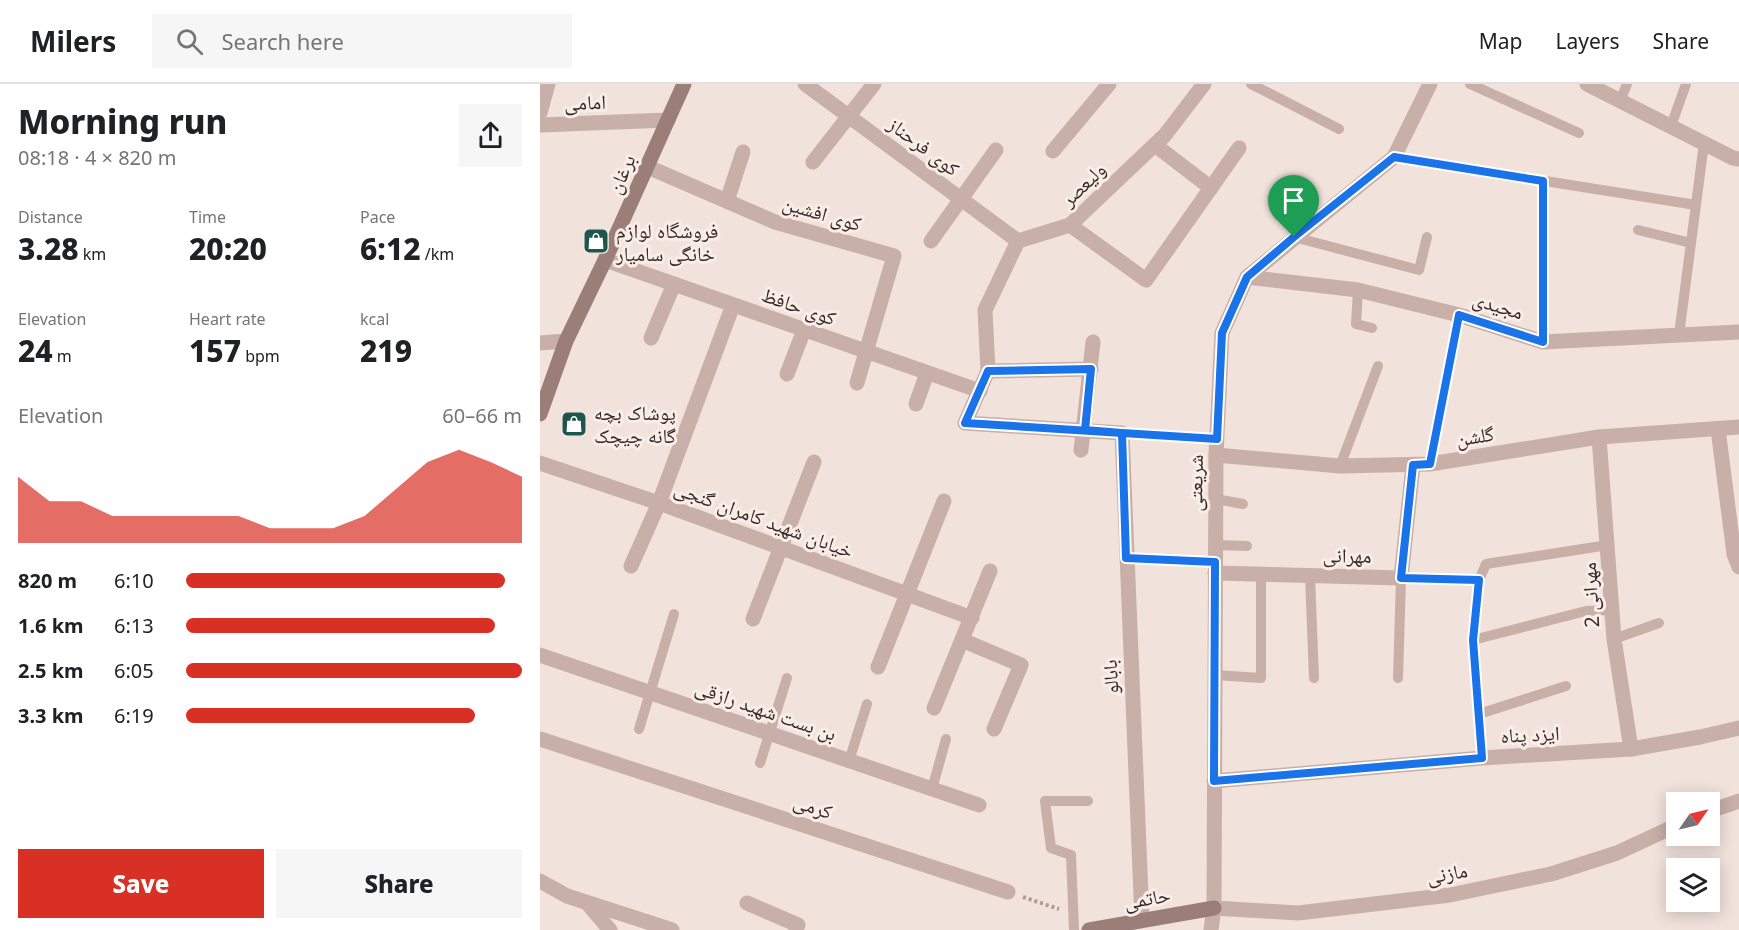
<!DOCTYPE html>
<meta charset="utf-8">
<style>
:root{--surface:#fff;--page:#f6f6f6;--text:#202124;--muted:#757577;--line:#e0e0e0;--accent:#d93025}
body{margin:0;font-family:"Noto Sans","Noto Naskh Arabic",sans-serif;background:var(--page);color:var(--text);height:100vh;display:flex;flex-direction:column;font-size:22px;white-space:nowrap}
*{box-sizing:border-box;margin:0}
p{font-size:20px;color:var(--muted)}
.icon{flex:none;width:33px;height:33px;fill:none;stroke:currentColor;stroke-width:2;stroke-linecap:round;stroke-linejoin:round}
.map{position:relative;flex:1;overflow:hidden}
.panel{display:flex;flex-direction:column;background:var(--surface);width:540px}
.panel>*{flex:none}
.needle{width:39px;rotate:56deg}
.fabs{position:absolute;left:1126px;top:708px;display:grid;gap:12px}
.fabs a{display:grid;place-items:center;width:54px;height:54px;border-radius:0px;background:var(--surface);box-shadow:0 3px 15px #0003;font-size:30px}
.pin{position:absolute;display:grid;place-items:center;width:51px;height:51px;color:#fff;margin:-62px -26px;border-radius:50% 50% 50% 0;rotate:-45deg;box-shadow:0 0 6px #0007}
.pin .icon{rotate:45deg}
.round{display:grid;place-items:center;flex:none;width:63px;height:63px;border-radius:0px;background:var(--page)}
.summary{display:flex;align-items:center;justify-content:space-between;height:102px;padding:0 18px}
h1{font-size:33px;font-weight:800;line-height:45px}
.metrics{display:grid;grid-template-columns:repeat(3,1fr);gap:9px;height:102px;padding:6px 18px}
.metrics div{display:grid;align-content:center}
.metrics b{font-size:30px;font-weight:800}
.metrics small{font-size:16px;font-weight:400}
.metrics p{font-size:16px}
.chart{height:168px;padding:12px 18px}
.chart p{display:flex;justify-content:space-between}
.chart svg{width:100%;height:108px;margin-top:6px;fill:var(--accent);opacity:.7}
.button{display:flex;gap:12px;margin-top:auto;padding:12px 18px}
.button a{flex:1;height:69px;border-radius:0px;background:var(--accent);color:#fff;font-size:24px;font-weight:800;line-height:69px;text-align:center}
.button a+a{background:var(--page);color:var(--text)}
ul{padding:0 18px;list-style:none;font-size:20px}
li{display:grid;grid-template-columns:96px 72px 1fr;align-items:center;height:45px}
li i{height:15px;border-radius:8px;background:var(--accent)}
header{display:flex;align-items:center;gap:36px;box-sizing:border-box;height:84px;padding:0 30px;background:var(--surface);border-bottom:2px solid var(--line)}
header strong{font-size:28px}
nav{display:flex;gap:33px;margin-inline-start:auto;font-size:21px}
.search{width:420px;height:54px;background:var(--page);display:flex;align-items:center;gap:15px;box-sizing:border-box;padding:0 21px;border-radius:0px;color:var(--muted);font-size:22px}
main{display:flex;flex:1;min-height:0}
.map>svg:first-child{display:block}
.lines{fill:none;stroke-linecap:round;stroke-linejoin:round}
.path{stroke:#b49992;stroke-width:4;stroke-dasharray:3 3;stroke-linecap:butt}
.service{stroke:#c8afa8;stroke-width:10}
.minor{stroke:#c8afa8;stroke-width:15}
.tertiary{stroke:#c8afa8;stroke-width:15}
.secondary{stroke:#9c7e79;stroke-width:15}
.route-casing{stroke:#fff;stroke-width:12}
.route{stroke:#1a73e8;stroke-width:8}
.labels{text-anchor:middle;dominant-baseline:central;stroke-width:6;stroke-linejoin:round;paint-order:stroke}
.street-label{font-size:20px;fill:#352928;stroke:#f9ede7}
.poi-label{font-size:20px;fill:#352928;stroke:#f9ede7;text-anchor:start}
</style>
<header>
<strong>Milers</strong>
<div class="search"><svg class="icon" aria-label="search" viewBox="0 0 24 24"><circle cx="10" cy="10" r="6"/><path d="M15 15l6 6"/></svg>Search here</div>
<nav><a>Map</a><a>Layers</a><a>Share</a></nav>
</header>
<main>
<section class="panel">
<div class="summary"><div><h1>Morning run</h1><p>08:18 · 4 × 820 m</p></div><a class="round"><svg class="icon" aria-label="share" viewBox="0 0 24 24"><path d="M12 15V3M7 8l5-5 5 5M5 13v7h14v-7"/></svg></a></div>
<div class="metrics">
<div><p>Distance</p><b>3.28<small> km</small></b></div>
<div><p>Time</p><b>20:20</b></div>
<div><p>Pace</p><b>6:12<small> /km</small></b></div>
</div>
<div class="metrics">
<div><p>Elevation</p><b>24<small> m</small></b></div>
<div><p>Heart rate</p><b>157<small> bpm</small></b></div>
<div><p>kcal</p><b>219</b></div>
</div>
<div class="chart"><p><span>Elevation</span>60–66 m</p>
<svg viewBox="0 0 160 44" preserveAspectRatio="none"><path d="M0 44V17L10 27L20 27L30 33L40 33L50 33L60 33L70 33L80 38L90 38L100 38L110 33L120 22L130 11L140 6L150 11L160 17V44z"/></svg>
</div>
<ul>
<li><b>820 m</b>6:10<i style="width:95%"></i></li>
<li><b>1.6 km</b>6:13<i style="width:92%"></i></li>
<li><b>2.5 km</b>6:05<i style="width:100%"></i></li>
<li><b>3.3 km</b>6:19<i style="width:86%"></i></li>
</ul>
<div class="button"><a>Save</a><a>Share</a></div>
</section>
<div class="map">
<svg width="1199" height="846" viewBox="0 0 1199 846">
<rect width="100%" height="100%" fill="#f1e2db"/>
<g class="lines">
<g class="path">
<path d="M597 350 662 354"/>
<path d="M604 475 660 478"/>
<path d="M483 813 519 825"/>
</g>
<g class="service">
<path d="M711 0 799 45"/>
<path d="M930 0 1039 49"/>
<path d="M1080 17 1087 0"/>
<path d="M1131 42 1146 0"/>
<path d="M854 73 1156 121"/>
<path d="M1003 97V258"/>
<path d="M1098 146 1151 159"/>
<path d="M754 153 879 186 887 153"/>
<path d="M818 206 816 240 832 244"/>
<path d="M1139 251 1164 59"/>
<path d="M890 380 919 231"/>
<path d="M800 382 838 282"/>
<path d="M676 415 703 420"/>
<path d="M675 461 707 462"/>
<path d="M770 492 774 594"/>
<path d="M939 496 933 556 942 674"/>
<path d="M1074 555 1119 539"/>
<path d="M933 556 1046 527 1071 526"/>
<path d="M675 591 721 594V490"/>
<path d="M858 594 861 494 939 496 946 480 1068 461"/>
<path d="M939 630 1026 602"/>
<path d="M99 645 134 530"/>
<path d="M309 677 327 620"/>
<path d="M220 679 247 594"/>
<path d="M392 705 406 655"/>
<path d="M534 846 531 771 511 764 505 717H548"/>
</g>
<g class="minor">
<path d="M265 0 478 157"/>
<path d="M1047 0 1193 74 1199 75"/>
<path d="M615 61 671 104"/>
<path d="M513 67 569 0"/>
<path d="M273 78 334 0"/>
<path d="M108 83 235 138 354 172 317 299"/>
<path d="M187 117 203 68"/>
<path d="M530 141 606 196 699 64"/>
<path d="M391 157 456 66"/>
<path d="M65 176 440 307"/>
<path d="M707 193 818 206 919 231 1003 258 1199 248"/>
<path d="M111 254 134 200"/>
<path d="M448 287 551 285"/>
<path d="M247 290 264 246"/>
<path d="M376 320 387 289"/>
<path d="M1178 345 1194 470 1199 483"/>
<path d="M1059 353 1074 555 1091 665"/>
<path d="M541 366 553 258"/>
<path d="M676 371 800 382 890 380 1059 353 1199 343"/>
<path d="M0 379 119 419 432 534"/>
<path d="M91 482 119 419 193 221"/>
<path d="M675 489 861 494 873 381"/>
<path d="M213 535 274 378"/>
<path d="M422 556 481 581 454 645"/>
<path d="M0 571 439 721"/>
<path d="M338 583 404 417"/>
<path d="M394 624 450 487"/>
<path d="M0 655 468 808"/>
<path d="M674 697 942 674 1091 665 1160 653 1199 644"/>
<path d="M1170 727 1199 717"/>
<path d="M0 797 27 812 132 846"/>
<path d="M47 819 70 846"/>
<path d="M207 819 258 841 256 846"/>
<path d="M674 824 758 829 910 811 1011 790 1077 769 1137 741"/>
<path d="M602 836 582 349 425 339 448 287 445 226 478 157 530 141 625 51 664 0"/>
</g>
<g class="tertiary">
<path d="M0 29 8 0"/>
<path d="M0 41 128 36"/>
<path d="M0 259 26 257"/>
<path d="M671 846 674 824 676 371 682 249 707 193 854 73 890 0"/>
</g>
<g class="secondary">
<path d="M0 330 26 257 65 176 144 0"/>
<path d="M549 846 674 824"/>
</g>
</g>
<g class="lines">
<g class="route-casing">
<path id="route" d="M754 153 707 193 682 249 677 355 425 339 448 287 551 285 545 346 582 349 586 474 675 478 674 697 942 674 933 556 939 496 861 494 873 381 890 380 919 231 1003 258V97L854 73 754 153"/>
</g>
<use href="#route" class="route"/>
</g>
<defs>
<g id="shop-square" transform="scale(1.35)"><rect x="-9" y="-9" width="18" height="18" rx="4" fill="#1f554c" stroke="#f9ede7"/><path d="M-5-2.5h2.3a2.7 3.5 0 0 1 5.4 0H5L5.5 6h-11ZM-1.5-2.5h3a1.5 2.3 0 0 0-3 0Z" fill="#fff"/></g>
</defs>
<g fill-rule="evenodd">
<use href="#shop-square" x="56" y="157"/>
<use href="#shop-square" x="34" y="340"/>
</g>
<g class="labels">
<g class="street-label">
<text transform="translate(45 18) rotate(-2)">امامی</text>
<text transform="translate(384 62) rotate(37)">کوی فرحناز</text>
<text transform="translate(81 90) rotate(-66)">برغان</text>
<text transform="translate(543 100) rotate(-44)">ولیعصر</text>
<text transform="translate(282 129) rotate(16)">کوی افشین</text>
<text transform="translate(958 221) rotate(17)">مجیدی</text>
<text transform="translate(259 222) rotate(19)">کوی حافظ</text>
<text transform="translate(935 352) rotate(-9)">گلشن</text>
<text transform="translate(655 399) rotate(-89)">شریعتی</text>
<text transform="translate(224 435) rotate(20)">خیابان شهید کامران گنجی</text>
<text transform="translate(807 471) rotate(1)">مهرانی</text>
<text transform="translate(1050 511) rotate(-93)">مهرانی 2</text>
<text transform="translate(570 593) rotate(-93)">بابالو</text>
<text transform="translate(226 626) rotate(19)">بن بست شهید رازقی</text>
<text transform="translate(990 650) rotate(-3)">ایزد پناه</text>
<text transform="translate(273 722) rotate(18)">کرمی</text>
<text transform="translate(907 789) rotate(-10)">مازنی</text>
<text transform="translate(607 814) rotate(-10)">حاتمی</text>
</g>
<g class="poi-label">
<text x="76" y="146">فروشگاه لوازم<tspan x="76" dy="23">خانگی سامیار</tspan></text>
<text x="54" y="328">پوشاک بچه<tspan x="54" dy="23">گانه چیچک</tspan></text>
</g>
</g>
</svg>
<div class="fabs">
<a><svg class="needle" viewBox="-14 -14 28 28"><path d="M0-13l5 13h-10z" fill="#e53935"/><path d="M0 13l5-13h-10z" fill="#757577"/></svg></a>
<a><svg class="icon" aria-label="layers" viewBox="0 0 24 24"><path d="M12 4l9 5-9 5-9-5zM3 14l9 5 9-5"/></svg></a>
</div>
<div class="pin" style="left:754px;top:153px;background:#1e9e55"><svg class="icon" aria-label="arrive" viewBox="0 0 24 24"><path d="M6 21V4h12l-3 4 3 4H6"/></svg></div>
</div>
</main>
